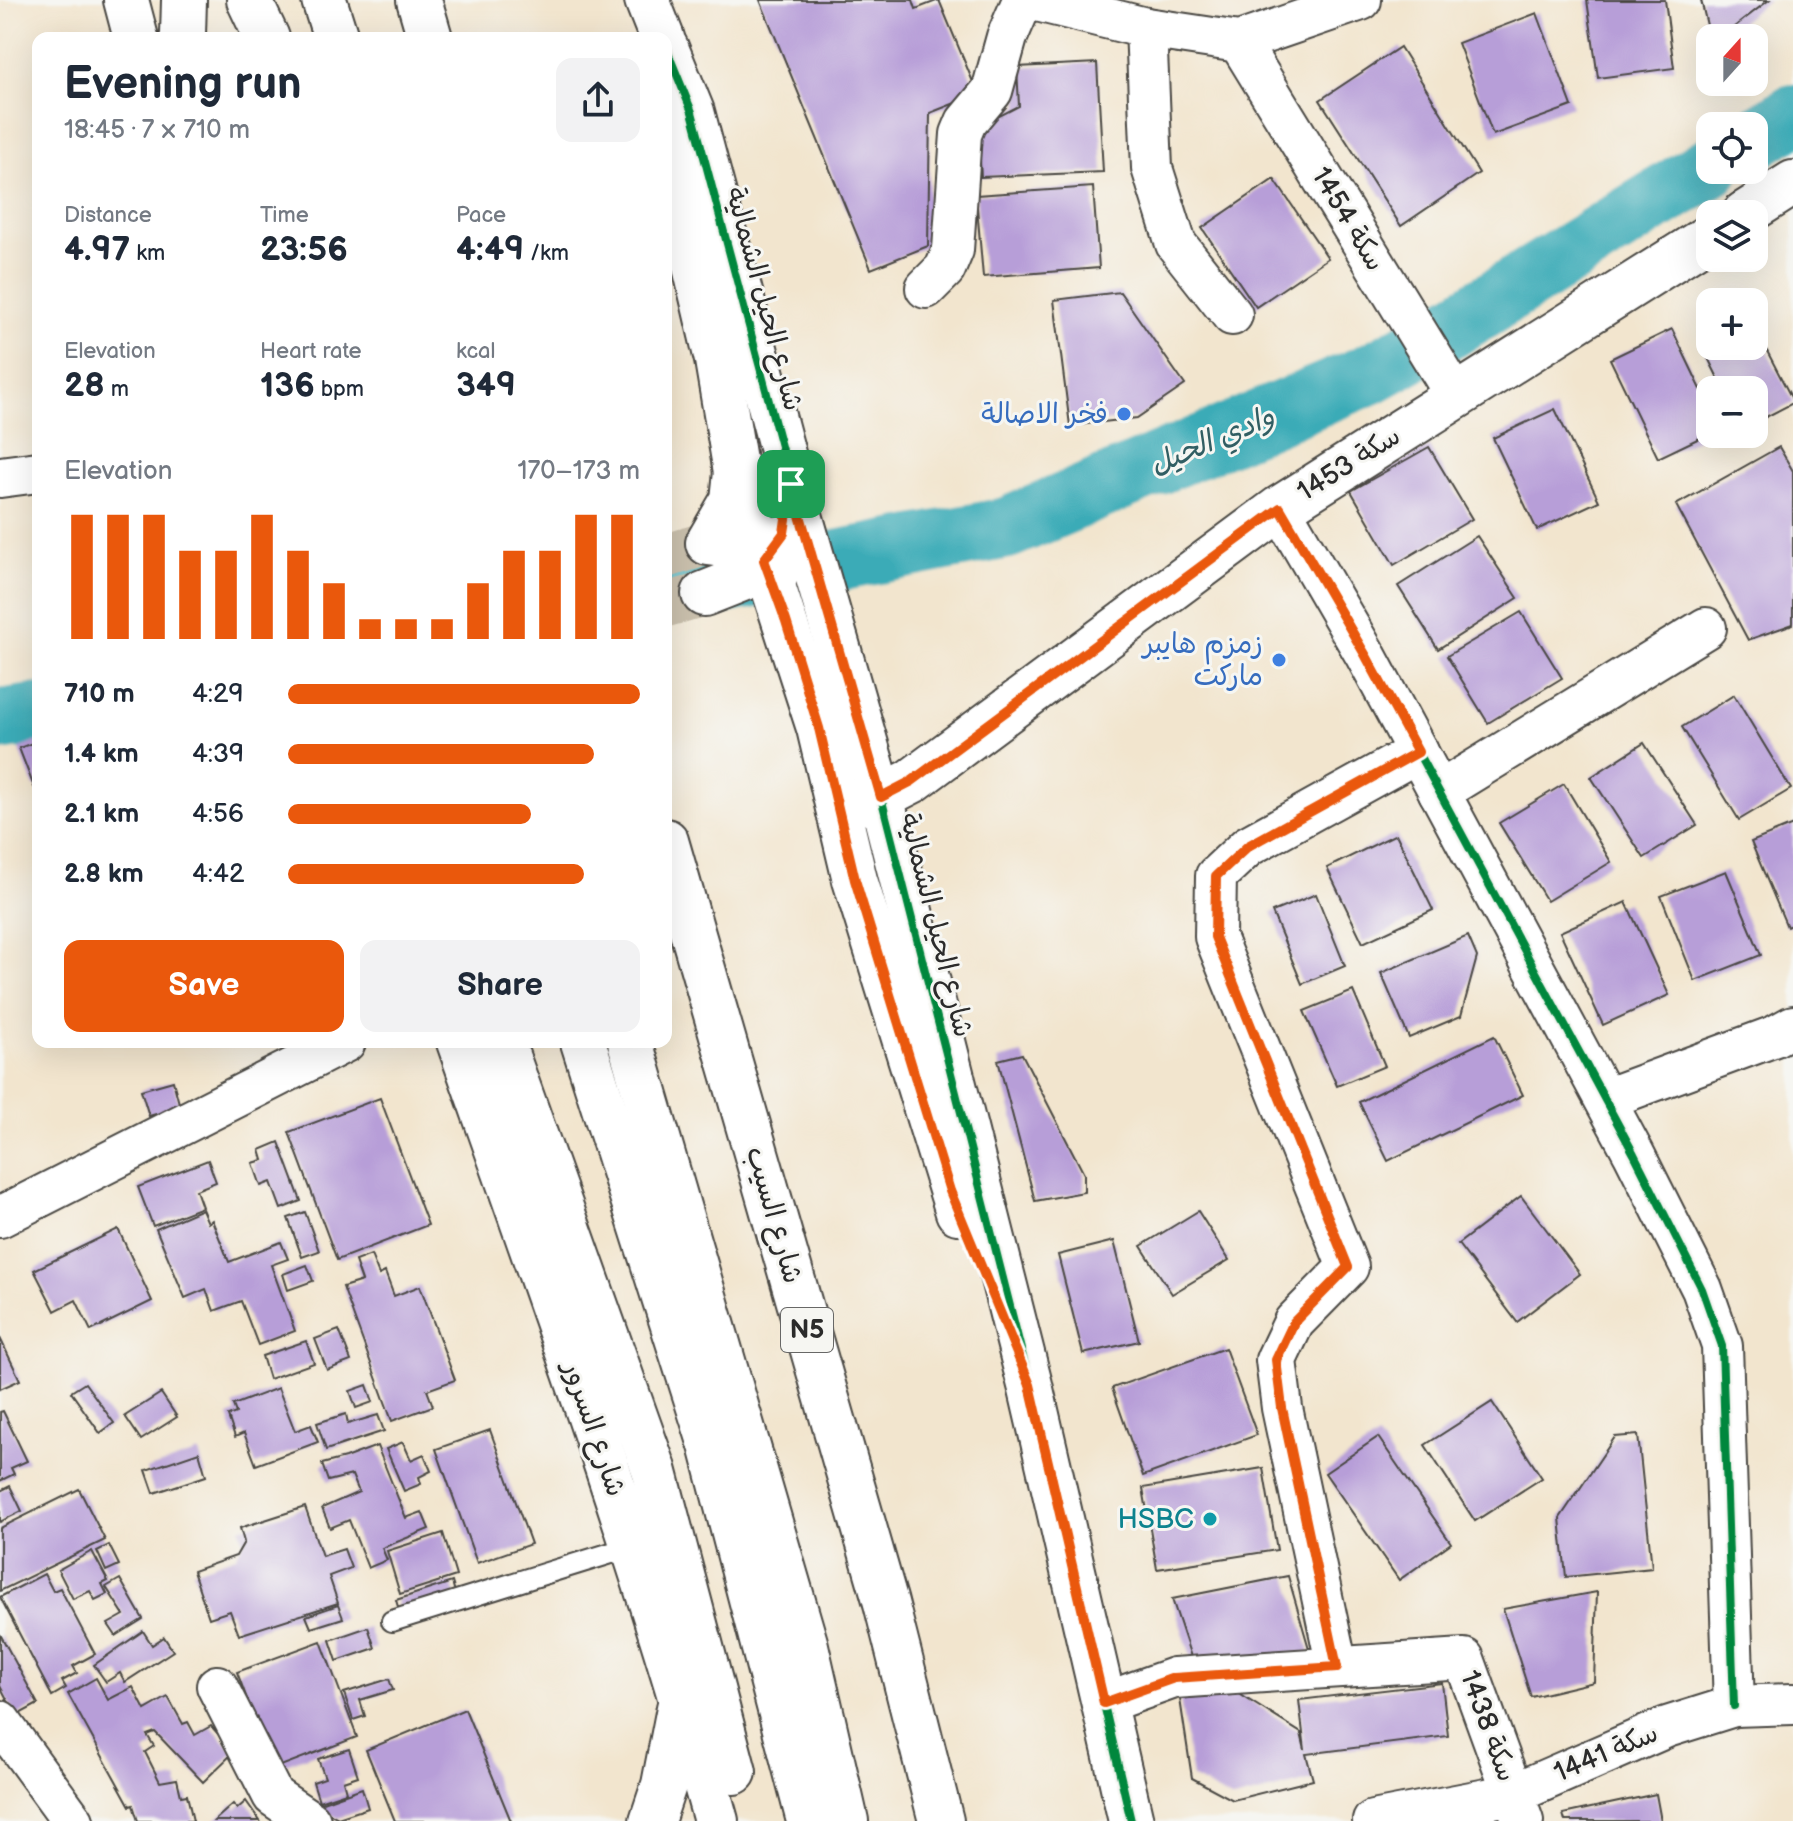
<!DOCTYPE html>
<meta charset="utf-8">
<style>
:root{--surface:#fff;--page:#f2f2f3;--text:#1f2937;--muted:#747a83;--accent:#ea580c}
body{margin:0;font-family:"Balsamiq Sans","Playpen Sans Arabic",sans-serif;background:var(--page);color:var(--text);height:100vh;display:flex;flex-direction:column;font-size:30px;white-space:nowrap}
*{box-sizing:border-box;margin:0}
p{font-size:26px;color:var(--muted)}
.icon{flex:none;width:44px;height:44px;fill:none;stroke:currentColor;stroke-width:2;stroke-linecap:round;stroke-linejoin:round}
.map{position:relative;flex:1;overflow:hidden}
.details{position:absolute;left:32px;top:32px;width:640px;height:1016px;display:flex;flex-direction:column;background:var(--surface);border-radius:16px;box-shadow:0 8px 32px #0002}
.details>*{flex:none}
.needle{width:52px;rotate:21deg}
.tools{position:absolute;left:1696px;top:24px;display:grid;gap:16px}
.tools a{display:grid;place-items:center;width:72px;height:72px;border-radius:16px;background:var(--surface);box-shadow:0 8px 32px #0002;font-size:40px}
.pin{position:absolute;display:grid;place-items:center;width:68px;height:68px;color:#fff;margin:-34px;border-radius:16px;box-shadow:0 4px 12px #0006}
.round{display:grid;place-items:center;flex:none;width:84px;height:84px;border-radius:16px;background:var(--page)}
.head{display:flex;align-items:center;justify-content:space-between;height:136px;padding:0 32px}
h1{font-size:44px;font-weight:800;line-height:60px}
.figures{display:grid;grid-template-columns:repeat(3,1fr);gap:12px;height:136px;padding:8px 32px}
.figures div{display:grid;align-content:center}
.figures b{font-size:34px;font-weight:800}
.figures small{font-size:22px;font-weight:400}
.figures p{font-size:22px}
.chart{height:224px;padding:16px 32px}
.chart p{display:flex;justify-content:space-between}
.chart svg{width:100%;height:144px;margin-top:8px;stroke:var(--accent);stroke-width:6}
.button{display:flex;gap:16px;margin-top:auto;padding:16px 32px}
.button a{flex:1;height:92px;border-radius:16px;background:var(--accent);color:#fff;font-size:32px;font-weight:800;line-height:92px;text-align:center}
.button a+a{background:var(--page);color:var(--text)}
ul{padding:0 32px;list-style:none;font-size:26px}
li{display:grid;grid-template-columns:128px 96px 1fr;align-items:center;height:60px}
li i{height:20px;border-radius:10px;background:var(--accent)}
.map>svg:first-child{display:block}
.lines{fill:none;stroke-linecap:round;stroke-linejoin:round}
.river{stroke:#3babb7;stroke-width:62}
.building{fill:#b79ed8}
.tertiary-tunnel{stroke:#cac0ad;stroke-width:44;stroke-dasharray:44 22;stroke-linecap:butt}
.service-casing{stroke:#494743;stroke-width:24}
.minor-casing{stroke:#494743;stroke-width:44}
.tertiary-casing{stroke:#494743;stroke-width:48}
.trunk-casing{stroke:#494743;stroke-width:48}
.service{stroke:#fff;stroke-width:20}
.minor{stroke:#fff;stroke-width:40}
.tertiary{stroke:#fff;stroke-width:44}
.trunk{stroke:#fff;stroke-width:44}
.cycleway-casing{stroke:#f6f6f2;stroke-width:13}
.cycleway{stroke:#00873e;stroke-width:8}
.route-casing{stroke:#fff;stroke-width:16}
.route{stroke:#ea580c;stroke-width:10}
.shop-dot{fill:#3f7fe0;stroke:#f6f6f2;stroke-width:3}
.culture-dot{fill:#0f9aa8;stroke:#f6f6f2;stroke-width:3}
.labels{text-anchor:middle;dominant-baseline:central;stroke-width:6;stroke-linejoin:round;paint-order:stroke}
.shield{fill:#f6f6f2;stroke:#686867;stroke-width:2}
.shield-label{font-size:26px;font-weight:bold;fill:#2b2b2b}
.street-label{font-size:28px;fill:#2b2b2b;stroke:#f6f6f2}
.shop-label{font-size:28px;fill:#366cbe;stroke:#f6f6f2;text-anchor:end}
.culture-label{font-size:28px;fill:#0d838f;stroke:#f6f6f2;text-anchor:end}
.water-label{font-size:30px;font-style:italic;fill:#315e63;stroke:#f6f6f2}
</style>
<div class="map">
<svg width="1793" height="1821" viewBox="0 0 1793 1821">
<rect width="100%" height="100%" fill="#f6f6f2"/>
<filter id="ink" filterUnits="userSpaceOnUse"><feTurbulence type="fractalNoise" baseFrequency=".0125" numOctaves="2"/><feDisplacementMap in="SourceGraphic" scale="16" xChannelSelector="R" yChannelSelector="G"/><feConvolveMatrix kernelMatrix="1 2 1 2 8 2 1 2 1" color-interpolation-filters="sRGB"/></filter>
<filter id="wash" filterUnits="userSpaceOnUse"><feTurbulence type="fractalNoise" baseFrequency=".006" numOctaves="4" result="noise"/><feDisplacementMap in="SourceGraphic" scale="32" xChannelSelector="R" yChannelSelector="G"/><feGaussianBlur stdDeviation="1.8" result="paint"/><feColorMatrix in="noise" values="0 0 0 0 0 0 0 0 0 0 0 0 0 0 0 0 0 1.4 0 .05"/><feComposite in="paint" operator="in"/></filter>
<g filter="url(#wash)">
<rect width="100%" height="100%" fill="#f2e5ce"/>
<g class="lines">
<g class="river">
<path d="M1754 139 1793 115"/>
<path d="M666 594 1007 528 1370 374 1424 344 1710 167"/>
<path d="M0 720 38 714"/>
</g>
</g>
<g id="blocks">
<g class="building">
<path d="M760 0H913L916 9 939 0 978 94 930 113 928 246 871 269Z"/>
<path d="M1587 0H1665L1674 68 1598 78Z"/>
<path d="M1701 0H1769L1720 38H1710Z"/>
<path d="M1537 13 1572 106 1493 135 1458 43Z"/>
<path d="M1400 47 1479 173 1401 226 1320 100Z"/>
<path d="M1097 63 1103 172 981 177 978 127 1019 106 1017 67Z"/>
<path d="M1274 179 1328 258 1256 307 1202 228Z"/>
<path d="M1093 187 1099 268 983 277 976 195Z"/>
<path d="M1120 292 1185 385 1137 418 1070 426 1054 300Z"/>
<path d="M1754 326 1793 401V403L1754 423V390H1724L1705 352 1717 346H1754Z"/>
<path d="M1672 329 1710 408V433L1658 458 1610 359Z"/>
<path d="M1555 409 1599 501 1537 530 1493 438Z"/>
<path d="M1429 447 1472 519 1394 565 1351 491Z"/>
<path d="M1779 447 1793 471V624L1748 640 1676 505Z"/>
<path d="M1477 536 1518 598 1438 649 1398 586Z"/>
<path d="M1521 612 1562 678 1488 723 1447 656Z"/>
<path d="M1734 695 1791 789 1739 820 1682 727Z"/>
<path d="M38 741V786L34 787 19 748Z"/>
<path d="M1644 743 1697 825 1644 858 1591 777Z"/>
<path d="M1564 784 1611 862 1547 901 1499 823Z"/>
<path d="M1793 825V924L1787 927 1751 842Z"/>
<path d="M1396 834 1433 910 1363 943 1327 868Z"/>
<path d="M1726 871 1761 955 1695 981 1661 896Z"/>
<path d="M1316 894 1345 966 1302 984 1272 912Z"/>
<path d="M1626 902 1669 995 1603 1025 1560 932Z"/>
<path d="M1468 936 1477 957 1461 1016 1409 1038 1381 973Z"/>
<path d="M1353 991 1385 1066 1337 1086 1304 1011Z"/>
<path d="M1494 1036 1523 1095 1388 1161 1359 1102Z"/>
<path d="M1022 1054 1084 1174V1192L1035 1201 998 1060Z"/>
<path d="M173 1081 180 1107 160 1126 156 1114 149 1116 141 1090Z"/>
<path d="M380 1098 428 1225 337 1260 289 1132Z"/>
<path d="M279 1142 301 1201 281 1209 271 1182 261 1186 253 1163 263 1160 260 1150Z"/>
<path d="M208 1160 216 1182 196 1190 202 1207 153 1226 138 1187Z"/>
<path d="M1521 1196 1580 1274 1517 1322 1458 1244Z"/>
<path d="M202 1209 208 1223 212 1220 229 1262 281 1242 288 1259 271 1265 295 1331 258 1345 241 1301 214 1311 206 1289 185 1298 156 1229Z"/>
<path d="M1198 1211 1229 1260 1172 1294 1141 1246Z"/>
<path d="M305 1212 319 1251 302 1257 288 1218Z"/>
<path d="M118 1229 152 1301 91 1331 76 1300 55 1311 34 1270Z"/>
<path d="M1114 1241 1139 1341 1083 1354 1058 1255Z"/>
<path d="M371 1255 379 1275 385 1272 394 1296 420 1286 455 1380 427 1390 433 1406 392 1421 343 1287 362 1281 355 1261Z"/>
<path d="M307 1265 313 1281 288 1290 283 1274Z"/>
<path d="M339 1330 351 1361 327 1370 315 1339Z"/>
<path d="M0 1338 20 1380 0 1389Z"/>
<path d="M306 1341 314 1363 269 1379 262 1356Z"/>
<path d="M1225 1348 1257 1435 1143 1476 1112 1388Z"/>
<path d="M85 1383 114 1423 100 1433 71 1392Z"/>
<path d="M367 1385 373 1402 356 1408 350 1391Z"/>
<path d="M278 1388 295 1431 311 1425 318 1442 256 1465 244 1433 235 1437 228 1416 236 1413 233 1405Z"/>
<path d="M161 1393 177 1417 141 1440 125 1416Z"/>
<path d="M1492 1402 1542 1478 1475 1521 1425 1445Z"/>
<path d="M3 1411 27 1461 11 1468 14 1474 0 1481V1412Z"/>
<path d="M346 1414 348 1424 378 1415 384 1431 326 1450 317 1423Z"/>
<path d="M490 1430 531 1544 477 1563 436 1449Z"/>
<path d="M1638 1435 1652 1568 1566 1577 1560 1518 1615 1437Z"/>
<path d="M1378 1437 1451 1543 1399 1580 1325 1473Z"/>
<path d="M403 1442 411 1460 424 1454 431 1471 419 1477 421 1484 404 1491 386 1449Z"/>
<path d="M377 1446 406 1518 422 1512 429 1529 382 1548 387 1560 368 1568 349 1520 330 1528 322 1508 359 1492 352 1475 328 1481 322 1464 345 1458Z"/>
<path d="M199 1452 206 1476 154 1493 146 1470Z"/>
<path d="M1263 1468 1277 1550 1157 1569 1143 1488Z"/>
<path d="M10 1486 22 1511 0 1522V1491Z"/>
<path d="M79 1489 105 1540 0 1591V1528Z"/>
<path d="M305 1507 322 1556 344 1549 351 1568 329 1576 338 1603 239 1635 230 1611 209 1618 193 1571 236 1556 244 1542 240 1528Z"/>
<path d="M443 1533 456 1576 400 1594 387 1551Z"/>
<path d="M109 1545 119 1565 106 1571 97 1551Z"/>
<path d="M92 1551 108 1581 102 1584 107 1594 95 1600 90 1591 73 1599 58 1570Z"/>
<path d="M44 1574 53 1591 60 1588 95 1654 73 1666 77 1673 62 1681 66 1688 52 1696 0 1597Z"/>
<path d="M1288 1576 1310 1652 1193 1663 1172 1599Z"/>
<path d="M120 1579 143 1619 116 1636 108 1624 124 1615 106 1587Z"/>
<path d="M452 1582 456 1596 400 1614 396 1600Z"/>
<path d="M1597 1592 1594 1682 1531 1697 1503 1609Z"/>
<path d="M338 1605 343 1618 311 1628 306 1616Z"/>
<path d="M368 1627 375 1648 337 1661 330 1640Z"/>
<path d="M143 1631 152 1645 164 1637 173 1651 125 1682 120 1673 106 1682 94 1665Z"/>
<path d="M0 1634 38 1704 16 1716 0 1686Z"/>
<path d="M321 1641 357 1737 273 1769 237 1672Z"/>
<path d="M96 1678 108 1700 133 1687 145 1710 168 1697 183 1724 188 1722 195 1735 211 1726 234 1752 203 1782 155 1732 147 1735 154 1746 145 1752 160 1782 177 1779 181 1796 187 1795 193 1821H138L133 1805 130 1806 68 1694Z"/>
<path d="M389 1679 393 1690 360 1700 365 1716 353 1720 344 1693Z"/>
<path d="M1442 1683 1448 1736 1306 1754 1313 1780 1233 1800 1192 1778 1180 1699 1236 1692 1301 1733 1305 1750 1299 1700Z"/>
<path d="M465 1709 511 1821H395L366 1750Z"/>
<path d="M349 1749 358 1776 343 1781 346 1792 319 1801 313 1782 325 1778 318 1759Z"/>
<path d="M362 1788 368 1808 338 1818 314 1805Z"/>
<path d="M1656 1794 1661 1821H1565L1563 1814Z"/>
<path d="M246 1801 260 1821H214L233 1804 237 1809Z"/>
</g>
</g>
</g>
<g filter="url(#ink)">
<use href="#blocks" fill-opacity="0" stroke="#494743" stroke-width="2"/>
<g class="lines">
<g class="tertiary-tunnel">
<path d="M666 556 708 543"/>
<path d="M666 605 704 594"/>
</g>
<g class="service-casing">
<path id="service" d="M392 1621 634 1546"/>
</g>
<g class="minor-casing">
<g id="minor">
<path d="M1033 0 1146 28 1239 42 1361 0"/>
<path d="M1146 28 1152 168 1176 244 1232 315"/>
<path d="M1239 42 1456 396"/>
<path d="M926 288 945 269 953 250 961 134 966 122 992 91 1007 37 1023 0"/>
<path d="M0 477 38 472"/>
<path d="M1280 508 1366 656 1634 1154 1702 1289 1722 1346 1734 1706"/>
<path d="M1439 792 1706 628"/>
<path d="M1605 1099 1775 1036 1793 1026"/>
<path d="M0 1217 345 1042"/>
<path d="M1337 1667 1282 1408 1276 1360 1294 1322 1348 1267 1215 937 1216 876 1248 846 1418 752"/>
<path d="M217 1686 273 1796 310 1821"/>
<path d="M1104 1703 1174 1678 1464 1659 1523 1821"/>
<path d="M0 1721 73 1821"/>
<path d="M1373 1821 1513 1794 1667 1727 1734 1706 1793 1704"/>
</g>
</g>
<g class="tertiary-casing">
<g id="tertiary">
<path d="M126 0 136 38"/>
<path d="M647 0 662 38"/>
<path d="M666 48 692 112 791 484 881 797 1030 1385 1131 1821"/>
<path d="M666 143 717 360 736 472 819 728 855 880 958 1212"/>
<path d="M1744 214 1793 183"/>
<path d="M736 472 733 500 708 543C740 547 755 549 776 575"/>
<path d="M704 594 752 575 780 538"/>
<path d="M856 804 881 797 912 781 1280 508 1710 236"/>
<path d="M459 1042C550 1300 643 1557 716 1821"/>
<path d="M502 1042 654 1469 734 1772"/>
<path d="M652 1821 664 1785 679 1708"/>
</g>
</g>
<g class="trunk-casing">
<g id="trunk">
<path d="M249 0 267 38"/>
<path d="M324 0 336 38"/>
<path d="M419 0 430 38"/>
<path d="M183 35 184 0"/>
<path d="M666 841 886 1603 941 1821"/>
<path d="M583 1042 711 1445 809 1821"/>
<path d="M630 1042 806 1646 846 1821"/>
</g>
</g>
<use href="#service" class="service"/>
<use href="#minor" class="minor"/>
<use href="#tertiary" class="tertiary"/>
<use href="#trunk" class="trunk"/>
<g class="cycleway-casing">
<g id="cycleway">
<path d="M666 48 692 112 791 484 881 797 1030 1385 1131 1821"/>
<path d="M1280 508 1366 656 1634 1154 1702 1289 1722 1346 1734 1706"/>
</g>
</g>
<use href="#cycleway" class="cycleway"/>
</g>
</g>
<g class="lines" filter="url(#ink)">
<g class="route-casing">
<path id="route" d="M791 484 881 797 912 781 1280 508 1366 656 1418 752 1248 846 1216 876 1215 937 1348 1267 1294 1322 1276 1360 1282 1408 1337 1667 1174 1678 1104 1703 1030 1385 950 1191 855 880 819 728 786 621 764 560 784 533Z"/>
</g>
<use href="#route" class="route"/>
</g>
<g class="shop-dot">
<circle cx="1124" cy="414" r="8"/>
<circle cx="1279" cy="660" r="8"/>
</g>
<circle class="culture-dot" cx="1210" cy="1519" r="8"/>
<g class="labels">
<rect class="shield" x="781" y="1308" width="52" height="44" rx="6"/>
<g class="shield-label">
<text x="807" y="1330">N5</text>
</g>
<g class="street-label">
<text transform="translate(1348 219) rotate(59)">سكة 1454</text>
<text transform="translate(764 299) rotate(75)">شارع الحيل الشمالية</text>
<text transform="translate(1349 464) rotate(-32)">سكة 1453</text>
<text transform="translate(936 925) rotate(76)">شارع الحيل الشمالية</text>
<text transform="translate(774 1215) rotate(74)">شارع السيب</text>
<text transform="translate(594 1429) rotate(71)">شارع السرور</text>
<text transform="translate(1488 1726) rotate(70)">سكة 1438</text>
<text transform="translate(1606 1753) rotate(-23)">سكة 1441</text>
</g>
<g class="shop-label">
<text x="1108" y="414">فخر الاصالة</text>
<text x="1263" y="644">زمزم هايبر<tspan x="1263" dy="32">ماركت</tspan></text>
</g>
<g class="culture-label">
<text x="1194" y="1519">HSBC</text>
</g>
<g class="water-label">
<text transform="translate(1212 441) rotate(-23)">وادي الحيل</text>
</g>
</g>
</svg>
<div class="tools">
<a><svg class="needle" viewBox="-14 -14 28 28"><path d="M0-13l5 13h-10z" fill="#e53935"/><path d="M0 13l5-13h-10z" fill="#747a83"/></svg></a>
<a><svg class="icon" aria-label="locate" viewBox="0 0 24 24"><circle cx="12" cy="12" r="6"/><path d="M12 2v4M12 18v4M2 12h4M18 12h4"/></svg></a>
<a><svg class="icon" aria-label="layers" viewBox="0 0 24 24"><path d="M12 4l9 5-9 5-9-5zM3 14l9 5 9-5"/></svg></a>
<a>+</a>
<a>−</a>
</div>
<div class="pin" style="left:791px;top:484px;background:#1e9e55"><svg class="icon" aria-label="arrive" viewBox="0 0 24 24"><path d="M6 21V4h12l-3 4 3 4H6"/></svg></div>
<section class="details">
<div class="head"><div><h1>Evening run</h1><p>18:45 · 7 × 710 m</p></div><a class="round"><svg class="icon" aria-label="share" viewBox="0 0 24 24"><path d="M12 15V3M7 8l5-5 5 5M5 13v7h14v-7"/></svg></a></div>
<div class="figures">
<div><p>Distance</p><b>4.97<small> km</small></b></div>
<div><p>Time</p><b>23:56</b></div>
<div><p>Pace</p><b>4:49<small> /km</small></b></div>
</div>
<div class="figures">
<div><p>Elevation</p><b>28<small> m</small></b></div>
<div><p>Heart rate</p><b>136<small> bpm</small></b></div>
<div><p>kcal</p><b>349</b></div>
</div>
<div class="chart"><p><span>Elevation</span>170–173 m</p>
<svg viewBox="0 0 160 44" preserveAspectRatio="none"><path d="M5 44V6M15 44V6M25 44V6M35 44V17M45 44V17M55 44V6M65 44V17M75 44V27M85 44V38M95 44V38M105 44V38M115 44V27M125 44V17M135 44V17M145 44V6M155 44V6"/></svg>
</div>
<ul>
<li><b>710 m</b>4:29<i style="width:100%"></i></li>
<li><b>1.4 km</b>4:39<i style="width:87%"></i></li>
<li><b>2.1 km</b>4:56<i style="width:69%"></i></li>
<li><b>2.8 km</b>4:42<i style="width:84%"></i></li>
</ul>
<div class="button"><a>Save</a><a>Share</a></div>
</section>
</div>
